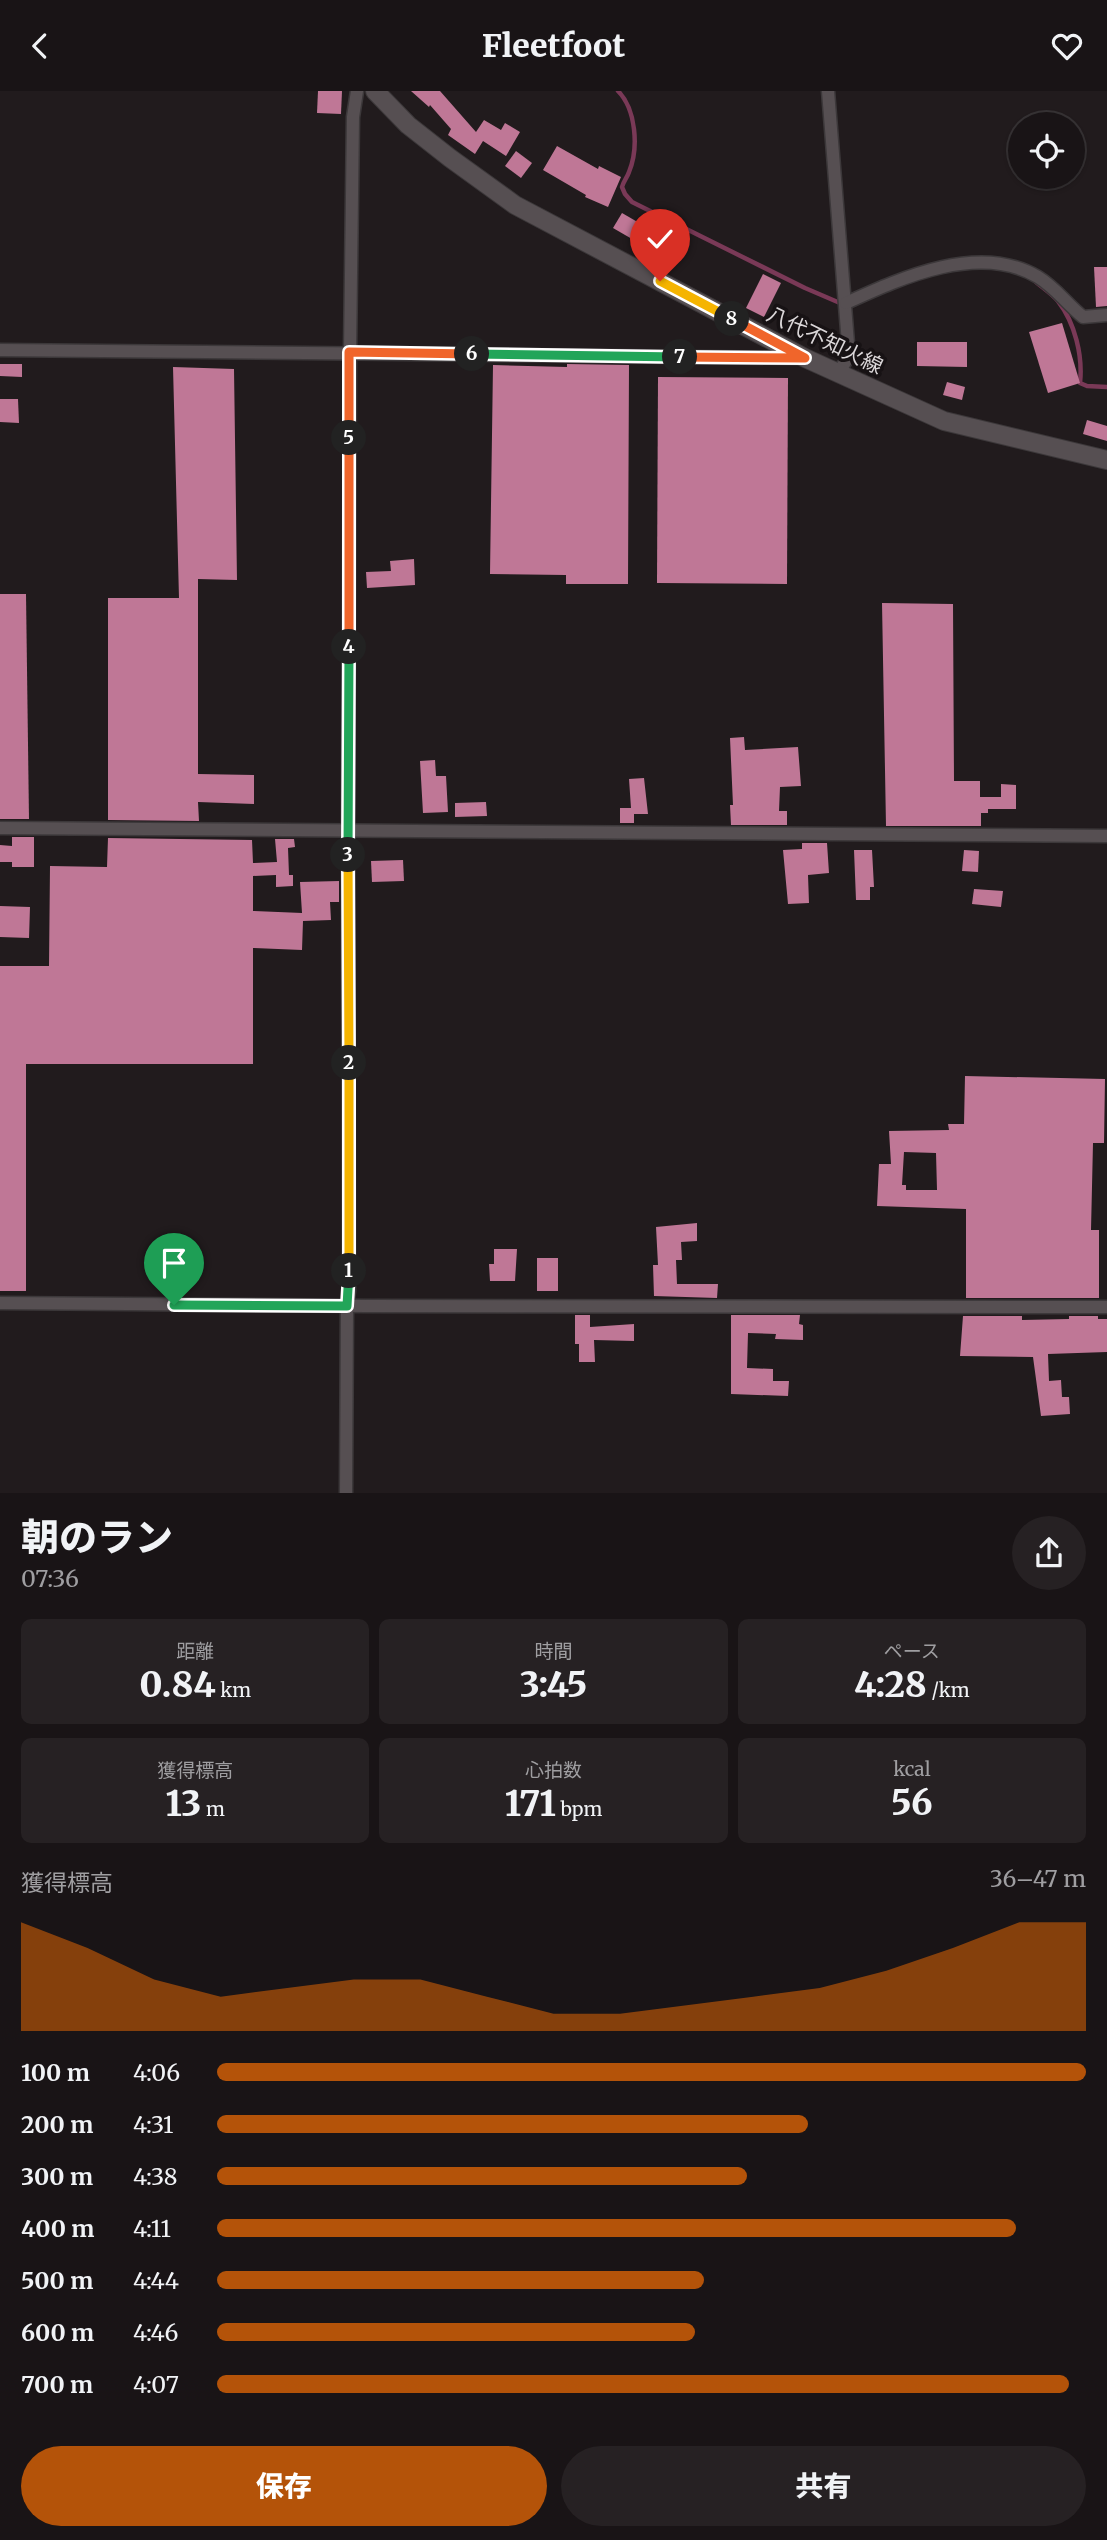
<!DOCTYPE html>
<html lang="ja">
<meta charset="utf-8">
<style>
:root{--surface:#191416;--page:#262123;--text:#f1f3f6;--muted:#9f9ea1;--line:#373335;--accent:#b45309}
body{margin:0;font-family:Merriweather,"Noto Sans JP",serif;background:var(--page);color:var(--text);height:100vh;display:flex;flex-direction:column;font-size:26px;white-space:nowrap}
*{box-sizing:border-box;margin:0}
p{font-size:23px;color:var(--muted)}
.icon{flex:none;width:38px;height:38px;fill:none;stroke:currentColor;stroke-width:2;stroke-linecap:round;stroke-linejoin:round}
.map{position:relative;height:1402px;overflow:hidden}
.details{display:flex;flex-direction:column;background:var(--surface);flex:1}
.details>*{flex:none}
.tools{position:absolute;left:1008px;top:21px;display:grid;gap:14px}
.tools a{display:grid;place-items:center;width:77px;height:77px;border-radius:50%;background:var(--surface);box-shadow:0 2px 5px #0004,0 0 0 2px var(--line);font-size:35px}
.pin{position:absolute;display:grid;place-items:center;width:60px;height:60px;color:#fff;margin:-72px -30px;border-radius:50% 50% 50% 0;rotate:-45deg;box-shadow:0 0 7px #0007}
.pin .icon{rotate:45deg}
.km{position:absolute;width:35px;height:35px;margin:-18px;border-radius:50%;background:#222;color:#fff;font-size:19px;line-height:35px;text-align:center}
.round{display:grid;place-items:center;flex:none;width:74px;height:74px;border-radius:37px;background:var(--page)}
.head{display:flex;align-items:center;justify-content:space-between;height:119px;padding:0 21px}
h1{font-size:38px;font-weight:800;line-height:52px}
.figures{display:grid;grid-template-columns:repeat(3,1fr);gap:10px;height:119px;padding:7px 21px}
.figures div{display:grid;align-content:center;border-radius:10px;background:var(--page);text-align:center}
.figures b{font-size:35px;font-weight:800}
.figures small{font-size:19px;font-weight:400}
.figures p{font-size:19px}
.chart{height:196px;padding:14px 21px}
.chart p{display:flex;justify-content:space-between}
.chart svg{width:100%;height:126px;margin-top:7px;fill:var(--accent);opacity:.7}
.primary-button{display:flex;gap:14px;margin-top:auto;padding:14px 21px}
.primary-button a{flex:1;height:80px;border-radius:42px;background:var(--accent);color:#fff;font-size:28px;font-weight:800;line-height:80px;text-align:center}
.primary-button a+a{background:var(--page);color:var(--text)}
ul{padding:0 21px;list-style:none;font-size:23px}
li{display:grid;grid-template-columns:112px 84px 1fr;align-items:center;height:52px}
li i{height:18px;border-radius:9px;background:var(--accent)}
header{display:flex;justify-content:space-between;align-items:center;height:91px;padding:0 21px;background:var(--surface);font-size:32px;font-weight:800}
.map>svg:first-child{display:block}
.lines{fill:none;stroke-linecap:round;stroke-linejoin:round}
.stream{stroke:#7a3957;stroke-width:4.5}
.building{fill:#bf7796;fill-rule:evenodd}
.street-casing{stroke:#3c383a;stroke-width:15}
.secondary-casing{stroke:#3c383a;stroke-width:20}
.street{stroke:#564f52;stroke-width:12}
.secondary{stroke:#564f52;stroke-width:18}
.split-1-casing{stroke:#fff;stroke-width:14}
.split-2-casing{stroke:#fff;stroke-width:14}
.split-3-casing{stroke:#fff;stroke-width:14}
.split-4-casing{stroke:#fff;stroke-width:14}
.split-5-casing{stroke:#fff;stroke-width:14}
.split-6-casing{stroke:#fff;stroke-width:14}
.split-7-casing{stroke:#fff;stroke-width:14}
.split-8-casing{stroke:#fff;stroke-width:14}
.split-9-casing{stroke:#fff;stroke-width:14}
.split-1{stroke:#22a559;stroke-width:9}
.split-2{stroke:#f5b400;stroke-width:9}
.split-3{stroke:#f5b400;stroke-width:9}
.split-4{stroke:#22a559;stroke-width:9}
.split-5{stroke:#f0652b;stroke-width:9}
.split-6{stroke:#f0652b;stroke-width:9}
.split-7{stroke:#22a559;stroke-width:9}
.split-8{stroke:#f0652b;stroke-width:9}
.split-9{stroke:#f5b400;stroke-width:9}
.labels{text-anchor:middle;dominant-baseline:central;stroke-width:7;stroke-linejoin:round;paint-order:stroke}
.street-label{font-size:21px;fill:#dbd7d9;stroke:#171214}
</style>
<header><svg class="icon" aria-label="back" viewBox="0 0 24 24"><path d="M15 5l-7 7 7 7"/></svg>Fleetfoot<svg class="icon" aria-label="heart" viewBox="0 0 24 24"><path d="M12 20l-8-8c-3-5 5-10 8-4 3-6 11-1 8 4z"/></svg></header>
<div class="map">
<svg width="1107" height="1403" viewBox="0 0 1107 1403">
<rect width="100%" height="100%" fill="#211b1d"/>
<g class="lines">
<g class="stream">
<path d="M618 0C636 18 639 57 629 81 627 87 624 89 622 96L625 103 632 111 805 197 840 212"/>
<path d="M1036 191C1043 197 1052 203 1058 210 1075 232 1083 265 1080 292L1087 295 1107 296"/>
</g>
</g>
<g class="building">
<path d="M318 0H342L341 23 317 22Z"/>
<path d="M411 0H440L476 41 484 29 501 39 505 32 520 41 506 65 483 50 475 63 448 44 451 38 430 14 429 16Z"/>
<path d="M557 55 598 78 599 75 621 86 608 116 585 106 586 104 543 79Z"/>
<path d="M516 60 532 72 521 87 505 75Z"/>
<path d="M622 122 641 133 632 148 613 137Z"/>
<path d="M1094 176H1107V215L1096 216Z"/>
<path d="M763 183 781 192 764 226 746 217Z"/>
<path d="M1062 232 1080 292 1048 302 1029 241Z"/>
<path d="M917 251H967V276L917 275Z"/>
<path d="M0 273H22V286L0 285Z"/>
<path d="M567 273 629 274 628 493H566V484L490 483 493 274 567 276Z"/>
<path d="M173 276 234 278 237 489 198 488V683L254 684V713L198 711 199 730 108 729V507H179Z"/>
<path d="M658 286 788 287 787 493 657 492Z"/>
<path d="M947 291 965 296 962 309 943 304Z"/>
<path d="M0 308H18L19 332 0 331Z"/>
<path d="M1087 329 1107 335V350L1083 343Z"/>
<path d="M414 468 415 494 367 497 366 481 391 480 390 470Z"/>
<path d="M0 503H26L29 728H0Z"/>
<path d="M882 512 953 513 954 690H980V706H1001V693L1016 694V718H988V722H981V735H886Z"/>
<path d="M744 646 745 659 798 656 801 695 780 696 779 720H787V734H731L730 714H733L730 647Z"/>
<path d="M435 669 436 685H446L448 721 423 722 420 670Z"/>
<path d="M644 687 648 723H634V732H620V717H631L629 688Z"/>
<path d="M486 711 487 725 455 726V712Z"/>
<path d="M12 746H34V776H12V771H0V754L12 755Z"/>
<path d="M108 747 252 749 253 772 277 771 275 748H294L295 756 288 757 289 784H293V795L276 796V784L253 785V820L302 822 300 791 339 790V811H330L331 829 303 830 302 859 253 857V973H26V1200H0V875H49L50 775 107 776Z"/>
<path d="M802 752H827L829 782 808 784 809 812 788 813 783 759 802 758Z"/>
<path d="M854 759H872L874 796H870V809H856Z"/>
<path d="M964 759 979 760 978 781 962 780Z"/>
<path d="M403 769 404 790 372 791 371 770Z"/>
<path d="M974 798 1003 800 1001 816 972 813Z"/>
<path d="M0 815 30 816 29 847 0 846Z"/>
<path d="M965 985 1105 988 1104 1052H1093L1091 1139H1099V1207H966V1118L877 1115 879 1073H891L889 1040 949 1039 948 1033H964ZM904 1061 936 1062 937 1099H906V1094H902Z"/>
<path d="M697 1132V1150L681 1151 682 1169H676L677 1193H718L717 1207 654 1205 653 1174H658L656 1136Z"/>
<path d="M494 1158H517L515 1190H490L489 1173H494Z"/>
<rect x="537" y="1167" width="21" height="33"/>
<path d="M575 1224H590V1236L634 1233V1250L594 1249 595 1271H579V1253H575Z"/>
<path d="M731 1224H800L799 1233 803 1234V1249L775 1248 776 1243 748 1242 747 1277 773 1278V1290H789L788 1305 731 1303Z"/>
<path d="M963 1225H1022V1229L1069 1228V1225H1098V1228H1107V1261L1048 1263 1049 1290 1061 1289 1062 1306H1069L1070 1323 1041 1325 1033 1266 960 1265Z"/>
</g>
<g class="lines">
<g class="street-casing">
<g id="street">
<path d="M828 0 849 265 839 281"/>
<path d="M846 212C901 187 979 151 1038 186 1056 197 1067 213 1083 226L1107 224"/>
<path d="M0 259 801 267"/>
<path d="M0 737 1107 745"/>
<path d="M0 1212 366 1215 1107 1216"/>
<path d="M346 1403 347 1215 349 1200 348 739 350 261 353 26 357 0"/>
</g>
</g>
<g class="secondary-casing">
<path id="secondary" d="M375 0 408 34 450 67 515 114 805 267 944 330 1107 369"/>
</g>
<use href="#street" class="street"/>
<use href="#secondary" class="secondary"/>
</g>
<g class="lines">
<g class="split-1-casing">
<path id="split-1" d="M174 1214 347 1215 349 1180"/>
</g>
<g class="split-2-casing">
<path id="split-2" d="M349 972V1180"/>
</g>
<g class="split-3-casing">
<path id="split-3" d="M348 764 349 972"/>
</g>
<g class="split-4-casing">
<path id="split-4" d="M348 764 349 556"/>
</g>
<g class="split-5-casing">
<path id="split-5" d="M349 556V347"/>
</g>
<g class="split-6-casing">
<path id="split-6" d="M349 347V261L472 263"/>
</g>
<g class="split-7-casing">
<path id="split-7" d="M472 263 680 266"/>
</g>
<g class="split-8-casing">
<path id="split-8" d="M680 266 805 267 732 228"/>
</g>
<g class="split-9-casing">
<path id="split-9" d="M660 190 732 228"/>
</g>
<use href="#split-1" class="split-1"/>
<use href="#split-2" class="split-2"/>
<use href="#split-3" class="split-3"/>
<use href="#split-4" class="split-4"/>
<use href="#split-5" class="split-5"/>
<use href="#split-6" class="split-6"/>
<use href="#split-7" class="split-7"/>
<use href="#split-8" class="split-8"/>
<use href="#split-9" class="split-9"/>
</g>
<g class="labels">
<g class="street-label">
<text transform="translate(825 249) rotate(26)">八代不知火線</text>
</g>
</g>
</svg>
<div class="tools">
<a><svg class="icon" aria-label="locate" viewBox="0 0 24 24"><circle cx="12" cy="12" r="6"/><path d="M12 2v4M12 18v4M2 12h4M18 12h4"/></svg></a>
</div>
<div class="pin" style="left:174px;top:1214px;background:#1e9e55"><svg class="icon" aria-label="arrive" viewBox="0 0 24 24"><path d="M6 21V4h12l-3 4 3 4H6"/></svg></div>
<div class="pin" style="left:660px;top:190px;background:#d93025"><svg class="icon" aria-label="check" viewBox="0 0 24 24"><path d="M5 12l5 5 9-10"/></svg></div>
<b class="km" style="left:349px;top:1180px">1</b>
<b class="km" style="left:349px;top:972px">2</b>
<b class="km" style="left:348px;top:764px">3</b>
<b class="km" style="left:349px;top:556px">4</b>
<b class="km" style="left:349px;top:347px">5</b>
<b class="km" style="left:472px;top:263px">6</b>
<b class="km" style="left:680px;top:266px">7</b>
<b class="km" style="left:732px;top:228px">8</b>
</div>
<section class="details">
<div class="head"><div><h1>朝のラン</h1><p>07:36</p></div><a class="round"><svg class="icon" aria-label="share" viewBox="0 0 24 24"><path d="M12 15V3M7 8l5-5 5 5M5 13v7h14v-7"/></svg></a></div>
<div class="figures">
<div><p>距離</p><b>0.84<small> km</small></b></div>
<div><p>時間</p><b>3:45</b></div>
<div><p>ペース</p><b>4:28<small> /km</small></b></div>
</div>
<div class="figures">
<div><p>獲得標高</p><b>13<small> m</small></b></div>
<div><p>心拍数</p><b>171<small> bpm</small></b></div>
<div><p>kcal</p><b>56</b></div>
</div>
<div class="chart"><p><span>獲得標高</span>36–47 m</p>
<svg viewBox="0 0 160 44" preserveAspectRatio="none"><path d="M0 44V6L10 15L20 26L30 32L40 29L50 26L60 26L70 32L80 38L90 38L100 35L110 32L120 29L130 23L140 15L150 6L160 6V44z"/></svg>
</div>
<ul>
<li><b>100 m</b>4:06<i style="width:100%"></i></li>
<li><b>200 m</b>4:31<i style="width:68%"></i></li>
<li><b>300 m</b>4:38<i style="width:61%"></i></li>
<li><b>400 m</b>4:11<i style="width:92%"></i></li>
<li><b>500 m</b>4:44<i style="width:56%"></i></li>
<li><b>600 m</b>4:46<i style="width:55%"></i></li>
<li><b>700 m</b>4:07<i style="width:98%"></i></li>
</ul>
<div class="primary-button"><a>保存</a><a>共有</a></div>
</section>
